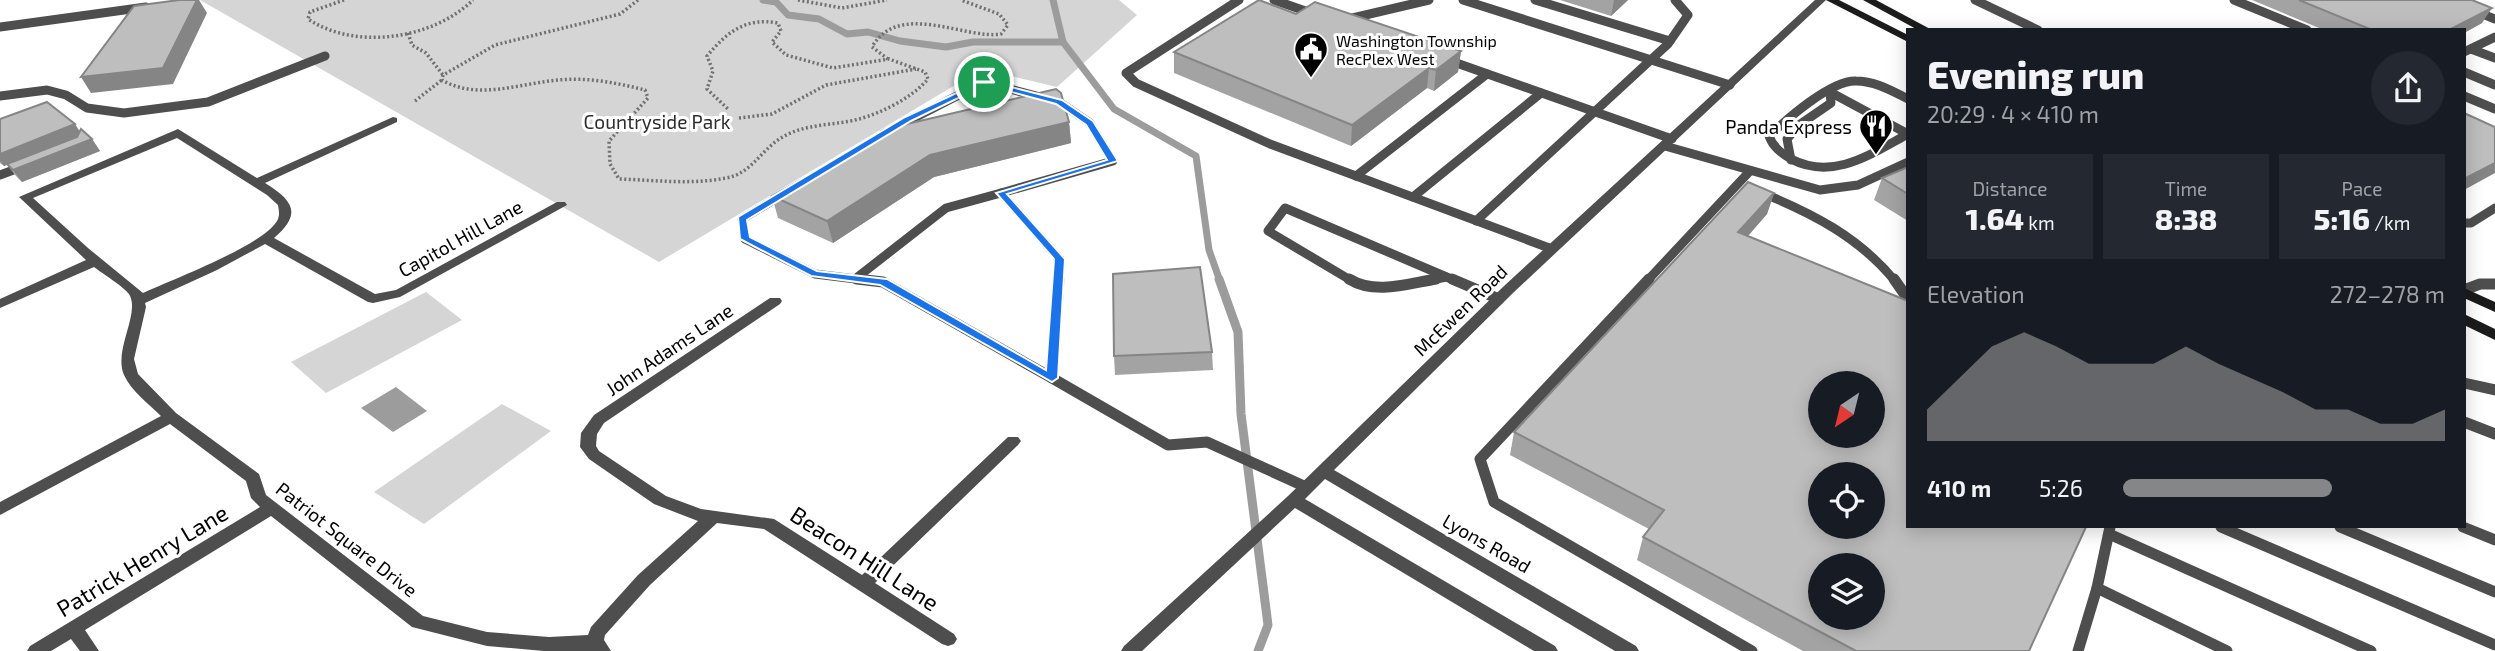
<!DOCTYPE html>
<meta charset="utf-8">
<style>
:root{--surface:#171b24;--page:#242831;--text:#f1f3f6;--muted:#9ea1a6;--accent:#858687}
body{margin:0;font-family:"Exo 2",sans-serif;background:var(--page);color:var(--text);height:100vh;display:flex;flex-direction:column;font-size:26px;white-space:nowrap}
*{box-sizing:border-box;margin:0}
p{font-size:23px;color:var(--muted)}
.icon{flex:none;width:38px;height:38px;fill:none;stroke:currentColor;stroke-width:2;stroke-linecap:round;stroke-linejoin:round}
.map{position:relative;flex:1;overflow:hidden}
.drawer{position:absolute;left:1906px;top:28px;width:560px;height:500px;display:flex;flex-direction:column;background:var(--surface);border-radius:0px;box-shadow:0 4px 18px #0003}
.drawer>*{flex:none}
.needle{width:46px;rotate:215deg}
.fabs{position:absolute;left:1808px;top:371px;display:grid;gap:14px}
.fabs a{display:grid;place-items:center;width:77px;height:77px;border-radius:50%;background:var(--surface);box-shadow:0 4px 18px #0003;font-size:35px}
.pin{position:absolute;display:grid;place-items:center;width:60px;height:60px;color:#fff;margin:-30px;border:4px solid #fff;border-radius:50%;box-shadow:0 2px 7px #0007}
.round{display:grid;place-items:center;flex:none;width:74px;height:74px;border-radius:37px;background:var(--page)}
.headline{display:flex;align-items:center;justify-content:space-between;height:119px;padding:0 21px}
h1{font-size:38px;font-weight:800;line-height:52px}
.stats{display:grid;grid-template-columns:repeat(3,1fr);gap:10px;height:119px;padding:7px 21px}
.stats div{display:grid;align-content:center;border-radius:0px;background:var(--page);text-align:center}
.stats b{font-size:30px;font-weight:800}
.stats small{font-size:19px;font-weight:400}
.stats p{font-size:19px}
.chart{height:196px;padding:14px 21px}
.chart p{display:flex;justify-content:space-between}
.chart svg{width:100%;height:126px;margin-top:7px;fill:var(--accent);opacity:.7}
ul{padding:0 21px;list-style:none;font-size:23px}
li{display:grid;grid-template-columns:112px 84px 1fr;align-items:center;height:52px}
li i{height:18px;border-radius:9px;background:var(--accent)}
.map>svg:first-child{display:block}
.green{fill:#d5d5d5}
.water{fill:#9c9c9c}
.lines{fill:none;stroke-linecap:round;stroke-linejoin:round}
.stream-far1{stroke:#9c9c9c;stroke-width:7}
.stream{stroke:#9c9c9c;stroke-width:9}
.path{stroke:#707070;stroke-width:3.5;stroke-dasharray:2 2.5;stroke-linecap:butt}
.service-far1{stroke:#4e4e4e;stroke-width:9}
.service{stroke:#4e4e4e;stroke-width:11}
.minor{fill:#4e4e4e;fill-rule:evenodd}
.tertiary{fill:#4e4e4e;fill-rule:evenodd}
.secondary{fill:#1b1b1b;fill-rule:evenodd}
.wall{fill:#a3a3a3}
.shaded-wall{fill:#858585}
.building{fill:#bebebe;stroke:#858585;stroke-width:2;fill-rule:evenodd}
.route{fill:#1a73e8;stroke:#fff;stroke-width:2;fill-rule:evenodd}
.labels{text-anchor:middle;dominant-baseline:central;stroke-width:6;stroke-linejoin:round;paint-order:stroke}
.far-poi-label{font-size:16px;fill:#000;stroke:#fff;text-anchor:start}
.park-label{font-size:19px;fill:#2c2c2c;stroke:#fff}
.poi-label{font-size:19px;fill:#000;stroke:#fff;text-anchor:end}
.street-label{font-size:19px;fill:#000;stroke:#fff}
.near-street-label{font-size:23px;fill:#000;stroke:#fff}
</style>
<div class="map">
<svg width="2495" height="651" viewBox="0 0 2495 651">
<rect width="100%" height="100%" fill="#fff"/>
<g class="green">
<path d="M200 0H1119L1137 15 1057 87 982 69 659 262Z"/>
<path d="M426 292 462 320 326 393 291 362Z"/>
<path d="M502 404 551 431 424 524 374 492Z"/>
</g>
<path class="water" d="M396 387 427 411 393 432 361 408Z"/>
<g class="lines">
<g class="stream-far1">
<path d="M763 0 776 2 788 15 819 19 847 34 868 32 900 41 946 47 973 42H1063"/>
<path d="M1053 0 1063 42 1114 109 1196 156 1209 250 1220 281"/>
</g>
<path class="stream" d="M1219 279 1238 332 1241 414 1268 625 1258 651"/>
<g class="path">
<path d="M344 0 310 12 308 19C356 51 433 39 473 0"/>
<path d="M638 0 620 14 495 45 443 75 442 80C478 101 520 83 559 80 588 77 617 83 645 90L648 98 609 141 610 164 619 179C655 180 691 185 726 178 751 174 761 150 781 138 805 123 833 126 859 119 882 113 913 97 928 79L925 72 889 59 833 68 786 55 772 42 781 31 778 23C746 17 727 32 707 56L713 71 707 89 729 110"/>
<path d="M798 0 842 8 887 0"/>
<path d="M408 33 412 45 426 53 443 75"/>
<path d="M888 59 872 47C899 0 966 40 1001 34L1008 25 999 14 961 0"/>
<path d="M415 101 442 80"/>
<path d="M739 118 772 114 826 85 916 69"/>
</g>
<g class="service-far1">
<path d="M1239 0 1126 73 1136 83 1270 144 1552 249"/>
<path d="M1274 0 1314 14"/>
<path d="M1463 0 1730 85"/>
<path d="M1535 0 1670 41"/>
<path d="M1975 0 2038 30"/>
<path d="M2234 0 2307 30"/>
<path d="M2448 0 2495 19"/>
<path d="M1344 20 1429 0"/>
<path d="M0 27 146 7"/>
<path d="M2471 49 2495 58"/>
<path d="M2464 52 2495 37"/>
<path d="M1448 60 1672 139"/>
<path d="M2464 72 2495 85"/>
<path d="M1830 92 1908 134"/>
<path d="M0 96 47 90 66 95 87 108 124 113 208 102 325 56"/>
<path d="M2464 96 2495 109"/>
<path d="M1908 99C1892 91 1875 81 1856 81 1831 80 1787 119 1769 136 1773 147 1781 153 1791 159 1833 181 1871 154 1908 134"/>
<path d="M883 134 984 82 1059 102 1090 123 1113 161 1001 193 1060 259 1059 281"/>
<path d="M1665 146 1820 190 1858 185 1908 162"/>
<path d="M1791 160 1787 139 1799 125 1831 103 1830 92"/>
<path d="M0 175 24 166"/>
<path d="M1356 176 1487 74"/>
<path d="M1760 192C1812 213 1859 237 1895 281"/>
<path d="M785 193 742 219 745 239 815 274 872 281"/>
<path d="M1413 197 1541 93"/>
<path d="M1476 221 1668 44 1688 15 1675 0"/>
<path d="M2464 223H2471L2495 208"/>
<path d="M855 279 946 208 1001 193"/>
<path d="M1352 281 1268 231 1285 208 1456 281"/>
<path d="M1427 281 1446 277"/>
<path d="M1647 281 1750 171"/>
</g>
<g class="service">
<path d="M857 279 883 282 1052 378"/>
<path d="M1059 279 1052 378 1168 445 1207 442 1306 487"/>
<path d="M1349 279C1375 295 1407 284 1436 279"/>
<path d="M1452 279 1499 299"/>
<path d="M1649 279 1480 459 1494 502 1752 651"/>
<path d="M1894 279 1908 299"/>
<path d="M2464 290 2480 284H2495"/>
<path d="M2464 383 2495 390"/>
<path d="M2464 422 2495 434"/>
<path d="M2110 527 2097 588 2227 651"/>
<path d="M2221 527 2495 645"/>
<path d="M2340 527 2495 592"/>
<path d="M2463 527 2495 540"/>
<path d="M2109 534 2371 651"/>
<path d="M2078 651 2097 588"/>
</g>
<path class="minor" d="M393 117 397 118V122L265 183C294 201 302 214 274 238L375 294 396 290 557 202H565L567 205 400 297 373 303 368 302 265 244 217 270 145 303 146 307 134 359 138 374 176 413 259 474 266 495 423 616 487 632 549 637 588 635 591 627 638 575 698 521 654 504 589 459 580 447 581 433 594 415 770 298H780L782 301 780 304 604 423 597 434 596 446 599 451 666 496 701 509 774 519 862 575 1008 437H1018L1021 441 1018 445 875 583 954 634 957 639 954 644 948 646 942 644 764 529 717 523 650 585 605 635 604 640 611 651H544L487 646 412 627 271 516 85 630 99 651H80L71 639 51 651H27L30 646 260 507 251 498 246 481 170 424 0 515V502L161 416C149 404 131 391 124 375 113 350 141 313 129 294 123 286 103 274 94 267L0 308V299L86 260 19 197 178 129 257 178ZM177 138 267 195 278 205C279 211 280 216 277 221 262 246 171 280 143 293L88 248 33 198Z"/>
<path class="tertiary" d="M1815 0H1826L1514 292 1334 470 1636 646 1639 651H1615L1325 479 1305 499 1555 646 1558 651H1534L1295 508 1142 651H1121L1124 646 1288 496 1504 286Z"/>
<g class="secondary">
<path d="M1826 0H1839L1908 35V42Z"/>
<path d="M1863 0H1876L1932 30H1918Z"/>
<path d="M2464 288 2495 302V312L2464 298Z"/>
<path d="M2464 314 2495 329V340L2464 325Z"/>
</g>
</g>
<g class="wall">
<path d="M1560 0H1628L1611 16Z"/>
<path d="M2252 0H2472L2482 23 2464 33V30H2324Z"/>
<path d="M1296 14 1461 51 1458 72 1434 91 1427 88 1351 146 1174 73V52Z"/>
<path d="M0 119 79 132 92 139 100 151 22 182 16 176 7 165 4 166 0 163Z"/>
<path d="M1069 122 1071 143 934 177 833 243 778 218 772 196Z"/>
<path d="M1908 167V221L1874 200 1882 178Z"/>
<path d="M1774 193 1767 214 1748 236 2029 651H1803L1637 560 1643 537 1649 529 1510 455 1514 432Z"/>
<path d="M1212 352 1213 370 1115 375 1114 356Z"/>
</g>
<g class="shaded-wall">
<path d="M197 0H199L207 13 173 84 91 93 81 77Z"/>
<path d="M1614 0H1628L1611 16Z"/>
<path d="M2492 8 2482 23 2464 33V30H2449Z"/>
<path d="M1461 51 1458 72 1434 91 1436 70Z"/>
<path d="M1429 68 1427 88 1351 146 1352 125Z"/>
<path d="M1069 122 1071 143 934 177 833 243 827 221 930 155Z"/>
<path d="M75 124 82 135 4 166 0 161V154Z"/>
<path d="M92 139 100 151 22 182 13 170Z"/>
<path d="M2495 163V173L2464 190V179Z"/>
<path d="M1774 193 1767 214 1732 254 1738 232Z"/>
</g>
<g class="building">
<path d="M179 0H197L163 68 81 77 134 6Z"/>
<path d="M1259 0 1296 14 1315 2 1461 51 1436 70 1429 68 1352 125 1174 52Z"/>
<path d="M2299 0H2472L2492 8 2449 30H2372Z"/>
<path d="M1056 89 1061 93 1069 122 930 155 827 221 772 196 894 127Z"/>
<path d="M47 102 75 124 0 154V119Z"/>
<path d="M2464 113 2495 127V163L2464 179Z"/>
<path d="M81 129 92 139 13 170 7 164 77 137Z"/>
<path d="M1908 167V194L1882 178Z"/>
<path d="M1748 182 1774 193 1738 232 1908 301V527H2086L2029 651H1856L1643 537 1664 510 1514 432ZM1820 383H1872V436H1820ZM1820 474H1872V527H1820ZM1820 565H1872V618H1820Z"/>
<path d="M1200 267 1212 352 1114 356 1113 274Z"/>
</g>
<path class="route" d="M984 80 1062 100 1093 121 1118 161 1007 194 1065 259 1058 378 1052 382 880 285 811 276 740 239 738 217 905 117ZM985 85 1056 104 1086 125 1107 160 996 193 1054 259 1046 370 887 279 817 271 750 237 747 220 911 121Z"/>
<defs>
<g id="civic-pin" transform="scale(1.75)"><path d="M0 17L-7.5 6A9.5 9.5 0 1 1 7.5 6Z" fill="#000" stroke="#fff"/><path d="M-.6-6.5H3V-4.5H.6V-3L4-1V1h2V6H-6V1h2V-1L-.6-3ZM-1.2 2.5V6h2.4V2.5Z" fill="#fff"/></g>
<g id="restaurant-pin" transform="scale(1.75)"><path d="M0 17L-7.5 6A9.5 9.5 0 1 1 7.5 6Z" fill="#000" stroke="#fff"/><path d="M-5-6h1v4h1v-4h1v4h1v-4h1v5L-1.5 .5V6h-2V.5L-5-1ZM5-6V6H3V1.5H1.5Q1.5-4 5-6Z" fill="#fff"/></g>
</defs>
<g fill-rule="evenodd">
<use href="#civic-pin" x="1311" y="49"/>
<use href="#restaurant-pin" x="1876" y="126"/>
</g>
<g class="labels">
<g class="far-poi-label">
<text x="1336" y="40">Washington Township<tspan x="1336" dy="18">RecPlex West</tspan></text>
</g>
<g class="park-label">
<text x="657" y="121">Countryside Park</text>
</g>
<g class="poi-label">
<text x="1852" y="126">Panda Express</text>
</g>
<g class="street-label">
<text transform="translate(460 238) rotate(-29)">Capitol Hill Lane</text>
<text transform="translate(1460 310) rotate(-44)">McEwen Road</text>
<text transform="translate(669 349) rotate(-34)">John Adams Lane</text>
<text transform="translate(347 539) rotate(38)">Patriot Square Drive</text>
<text transform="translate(1487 543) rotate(30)">Lyons Road</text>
</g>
<g class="near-street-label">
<text transform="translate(865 558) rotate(33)">Beacon Hill Lane</text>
<text transform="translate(142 560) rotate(-31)">Patrick Henry Lane</text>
</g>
</g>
</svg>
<div class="fabs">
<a><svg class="needle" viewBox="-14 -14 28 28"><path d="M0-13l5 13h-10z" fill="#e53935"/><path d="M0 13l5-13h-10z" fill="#9ea1a6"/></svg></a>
<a><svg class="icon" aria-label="locate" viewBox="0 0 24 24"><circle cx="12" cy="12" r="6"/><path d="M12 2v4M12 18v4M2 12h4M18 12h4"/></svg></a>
<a><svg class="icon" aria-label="layers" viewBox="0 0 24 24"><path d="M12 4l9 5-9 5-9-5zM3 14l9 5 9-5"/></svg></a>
</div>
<div class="pin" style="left:984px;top:82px;background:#1e9e55"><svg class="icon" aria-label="arrive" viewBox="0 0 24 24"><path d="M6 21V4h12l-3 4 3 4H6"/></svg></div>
<section class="drawer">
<div class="headline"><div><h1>Evening run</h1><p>20:29 · 4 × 410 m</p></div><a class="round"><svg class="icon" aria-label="share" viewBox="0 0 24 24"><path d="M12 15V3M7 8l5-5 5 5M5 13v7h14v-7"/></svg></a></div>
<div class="stats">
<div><p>Distance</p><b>1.64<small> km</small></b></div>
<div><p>Time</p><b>8:38</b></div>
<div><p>Pace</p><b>5:16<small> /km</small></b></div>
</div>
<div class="chart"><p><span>Elevation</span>272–278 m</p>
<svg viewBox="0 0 160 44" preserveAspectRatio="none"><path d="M0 44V33L10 22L20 11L30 6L40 11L50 17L60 17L70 17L80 11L90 17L100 22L110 27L120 33L130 33L140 38L150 38L160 33V44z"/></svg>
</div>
<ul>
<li><b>410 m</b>5:26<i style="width:65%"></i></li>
</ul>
</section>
</div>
